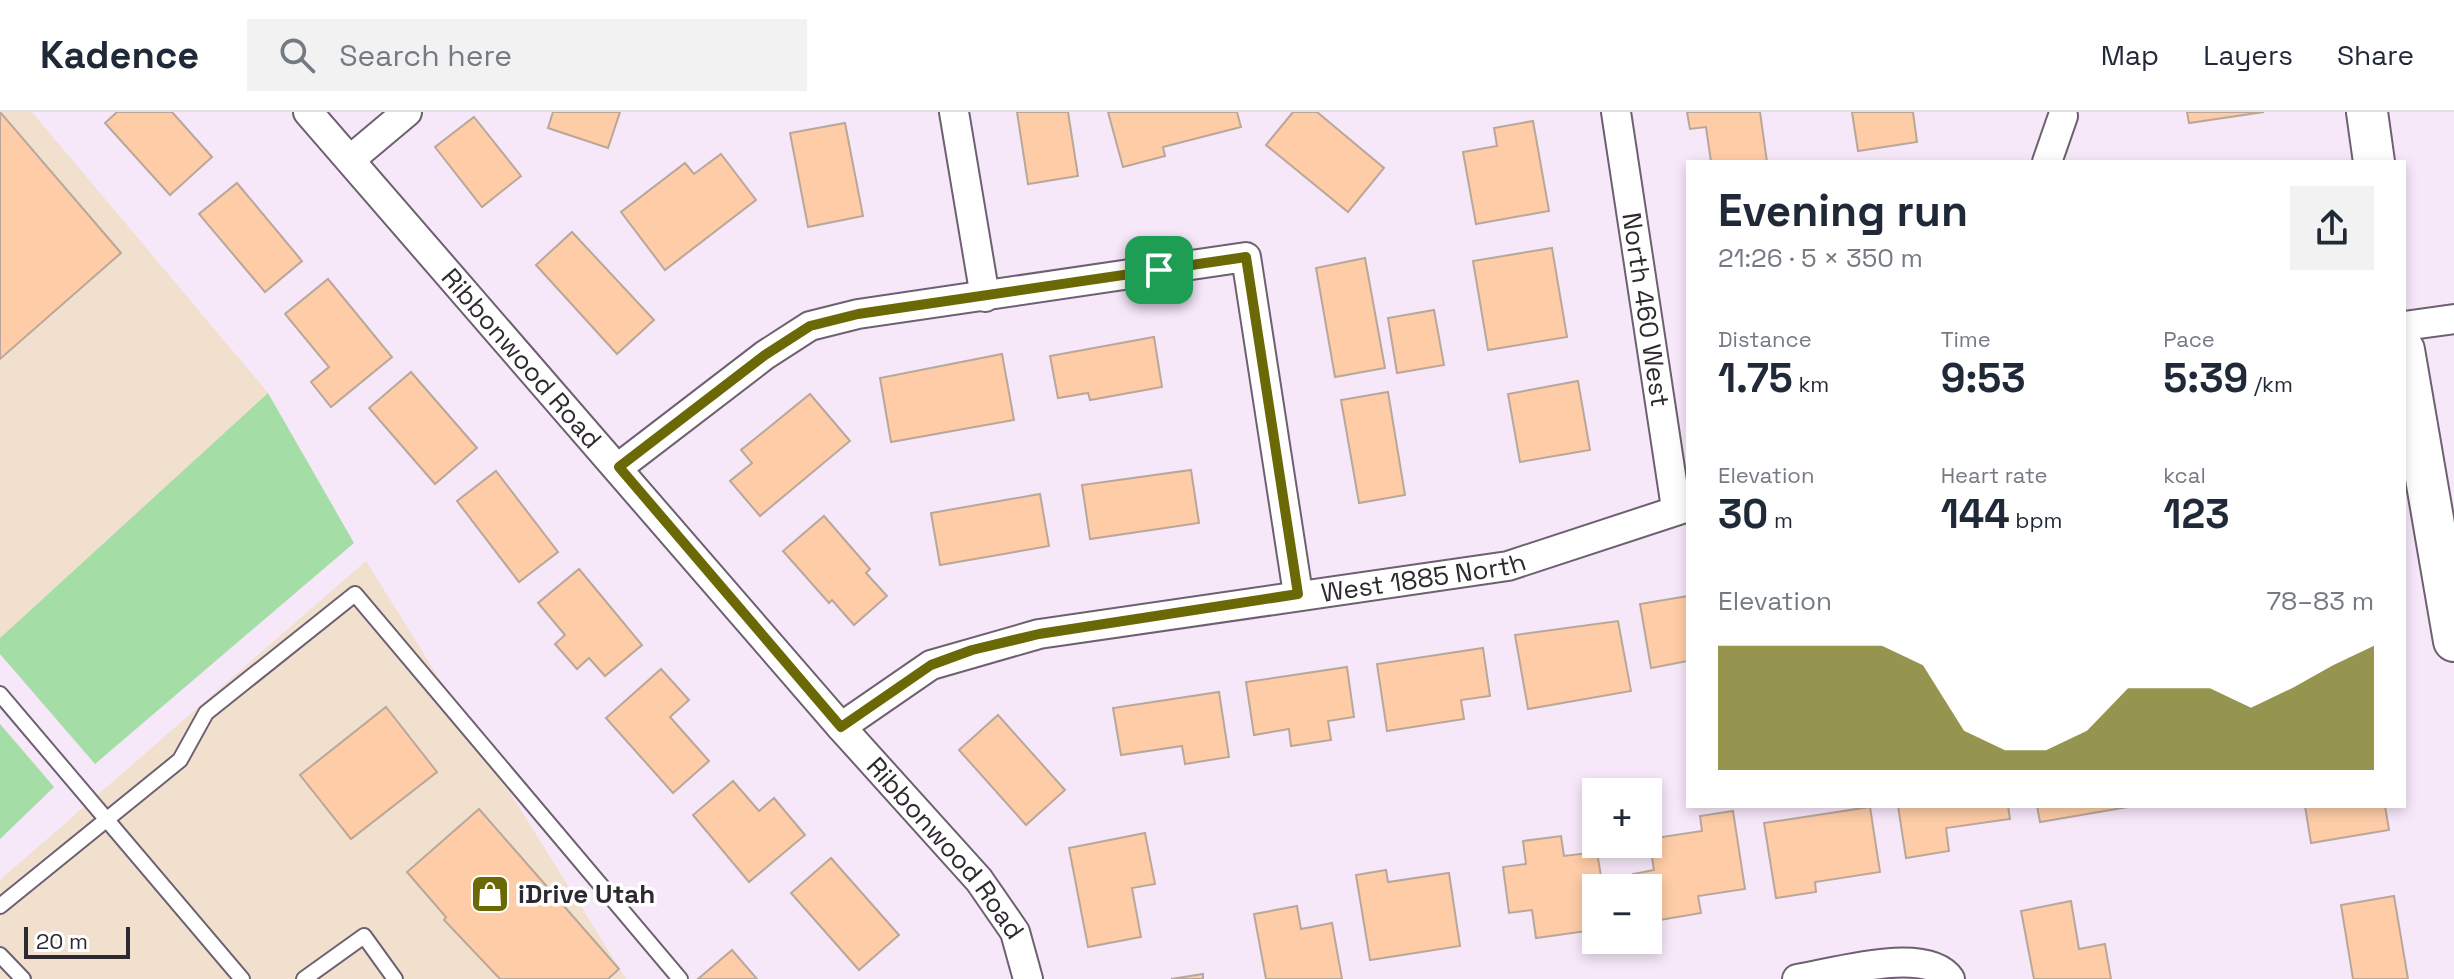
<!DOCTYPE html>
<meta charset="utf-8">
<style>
:root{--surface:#fff;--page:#f2f2f3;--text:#1f2937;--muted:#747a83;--line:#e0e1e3;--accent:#6b6905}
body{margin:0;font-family:"Space Grotesk",sans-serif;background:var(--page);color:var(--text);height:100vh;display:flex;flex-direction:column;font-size:30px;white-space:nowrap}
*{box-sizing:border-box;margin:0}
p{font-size:26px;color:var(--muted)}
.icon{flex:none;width:44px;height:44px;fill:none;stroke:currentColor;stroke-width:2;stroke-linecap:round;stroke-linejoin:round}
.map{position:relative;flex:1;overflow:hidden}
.sheet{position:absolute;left:1686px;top:48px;width:720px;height:648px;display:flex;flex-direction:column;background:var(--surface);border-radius:0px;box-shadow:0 4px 12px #0003}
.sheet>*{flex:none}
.buttons{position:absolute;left:1582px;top:666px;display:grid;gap:16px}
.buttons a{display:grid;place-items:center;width:80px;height:80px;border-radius:0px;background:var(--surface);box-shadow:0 4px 12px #0003;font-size:40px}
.scale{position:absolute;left:24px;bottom:20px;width:106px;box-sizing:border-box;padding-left:8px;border:4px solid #2e282f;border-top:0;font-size:22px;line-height:28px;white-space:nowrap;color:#2e282f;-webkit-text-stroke:6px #fff;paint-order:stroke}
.pin{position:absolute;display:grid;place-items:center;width:68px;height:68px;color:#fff;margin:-34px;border-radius:16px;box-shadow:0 4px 12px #0006}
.round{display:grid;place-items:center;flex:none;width:84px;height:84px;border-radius:0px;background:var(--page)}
.summary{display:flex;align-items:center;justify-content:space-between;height:136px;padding:0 32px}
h1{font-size:44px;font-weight:600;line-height:60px}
.metrics{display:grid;grid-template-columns:repeat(3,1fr);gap:12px;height:136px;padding:8px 32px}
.metrics div{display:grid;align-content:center}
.metrics b{font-size:40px;font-weight:600}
.metrics small{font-size:22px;font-weight:400}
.metrics p{font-size:22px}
.chart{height:224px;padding:16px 32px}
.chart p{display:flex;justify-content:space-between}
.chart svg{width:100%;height:144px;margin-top:8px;fill:var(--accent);opacity:.7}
header{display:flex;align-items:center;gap:48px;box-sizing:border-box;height:112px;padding:0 40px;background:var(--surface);border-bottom:2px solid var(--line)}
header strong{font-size:38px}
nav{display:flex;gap:44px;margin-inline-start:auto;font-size:28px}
.search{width:560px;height:72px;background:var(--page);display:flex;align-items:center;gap:20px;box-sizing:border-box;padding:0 28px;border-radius:0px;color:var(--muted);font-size:30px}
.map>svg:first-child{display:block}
.commercial{fill:#f1e0ce}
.green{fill:#a4dda6}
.building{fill:#fecca7;stroke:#baa79a;stroke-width:2}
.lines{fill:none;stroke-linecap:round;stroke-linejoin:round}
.lane-casing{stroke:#6d6070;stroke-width:18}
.street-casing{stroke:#6d6070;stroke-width:32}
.secondary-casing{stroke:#6d6070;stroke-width:44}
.lane{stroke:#fff;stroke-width:14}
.street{stroke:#fff;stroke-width:28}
.secondary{stroke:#fff;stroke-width:40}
.route-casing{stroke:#fff;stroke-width:16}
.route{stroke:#6b6905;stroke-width:10}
.labels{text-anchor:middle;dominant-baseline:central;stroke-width:7;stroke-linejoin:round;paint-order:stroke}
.street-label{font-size:26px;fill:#2e282f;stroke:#fff}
.poi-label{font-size:26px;font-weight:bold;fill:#2e282f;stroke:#fff;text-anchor:start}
</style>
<header>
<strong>Kadence</strong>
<div class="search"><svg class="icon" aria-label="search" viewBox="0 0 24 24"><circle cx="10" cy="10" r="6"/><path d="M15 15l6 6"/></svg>Search here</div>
<nav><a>Map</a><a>Layers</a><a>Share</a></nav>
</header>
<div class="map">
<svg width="2454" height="867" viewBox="0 0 2454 867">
<rect width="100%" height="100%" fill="#f6e7f9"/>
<g class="commercial">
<path d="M0 0H32L268 281 0 526Z"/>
<path d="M366 449 626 867H0V768Z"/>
</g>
<g class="green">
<path d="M268 281 354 431 95 652 0 542V526Z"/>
<path d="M0 612 54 675 0 727Z"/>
</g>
<g class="building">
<path d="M0 0 121 141 0 247Z"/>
<path d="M117 0H172L212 45 170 83 105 11Z"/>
<path d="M553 0H620L608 36 548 16Z"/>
<path d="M1017 0H1068L1078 64 1028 72Z"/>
<path d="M1108 0H1237L1241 15 1163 35 1165 44 1123 55Z"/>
<path d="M1293 0H1317L1384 56 1348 100 1266 33Z"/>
<path d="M1687 0H1760L1767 50H1711L1706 15 1690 17Z"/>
<path d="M1852 0H1913L1917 30 1858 39Z"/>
<path d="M2187 0H2264L2189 11Z"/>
<path d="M474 5 521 64 482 95 435 35Z"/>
<path d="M1533 9 1549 99 1476 112 1463 40 1497 34 1494 16Z"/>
<path d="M845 11 863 104 808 115 790 21Z"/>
<path d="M721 42 756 88 665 158 621 100 685 51 694 62Z"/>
<path d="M237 71 302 149 265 180 199 102Z"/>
<path d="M572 120 654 208 617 242 536 153Z"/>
<path d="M1552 136 1567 225 1488 238 1473 149Z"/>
<path d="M1365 146 1385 256 1335 265 1316 156Z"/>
<path d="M328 167 392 245 331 295 311 270 329 255 285 202Z"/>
<path d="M1434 198 1444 253 1397 261 1388 206Z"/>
<path d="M1154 225 1162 275 1090 288 1088 281 1058 286 1050 244Z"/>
<path d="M1002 242 1014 308 891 330 880 266Z"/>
<path d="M411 260 477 336 435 372 369 296Z"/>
<path d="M1578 269 1590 338 1520 350 1508 282Z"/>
<path d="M1388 280 1405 383 1359 391 1341 288Z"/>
<path d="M810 282 850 329 760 404 730 369 752 351 741 338Z"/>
<path d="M1191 358 1199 411 1090 427 1082 373Z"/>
<path d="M496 359 558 440 519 470 457 389Z"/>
<path d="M1040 382 1049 434 940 453 931 401Z"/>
<path d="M824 404 870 457 866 461 887 484 854 513 832 488 829 491 783 439Z"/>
<path d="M579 457 642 533 605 564 589 546 577 557 555 532 565 523 538 491Z"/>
<path d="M1688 484V549L1651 556 1640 492Z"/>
<path d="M1618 509 1631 579 1528 597 1515 523Z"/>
<path d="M1483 536 1490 584 1461 588 1464 607 1387 619 1377 552Z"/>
<path d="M1347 555 1354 605 1328 609 1331 628 1291 634 1289 617 1254 623 1246 570Z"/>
<path d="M661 557 689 588 670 605 709 649 673 681 606 606Z"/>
<path d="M1219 580 1229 645 1185 652 1182 634 1121 643 1113 596Z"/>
<path d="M386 595 437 660 351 727 300 663Z"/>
<path d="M998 603 1065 678 1026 713 959 638Z"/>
<path d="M733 669 759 699 774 686 805 723 749 770 693 703Z"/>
<path d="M1898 694H2008L2010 707 1946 716 1949 739 1906 746Z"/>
<path d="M2037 694H2134L2040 710Z"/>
<path d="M2305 694H2385L2389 718 2311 731Z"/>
<path d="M1870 695 1880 760 1815 770 1816 780 1776 786 1764 711Z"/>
<path d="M479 697 619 857 608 867H500L444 808 446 805 407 760Z"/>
<path d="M1733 699 1745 777 1698 784 1701 801 1648 810V776H1635L1633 762 1654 758 1649 727 1702 719 1700 704Z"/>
<path d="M1145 721 1155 772 1132 776 1141 825 1088 835 1069 736Z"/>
<path d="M1561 724 1564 744 1597 740 1603 776H1596V798L1591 799 1594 818 1536 826 1532 798 1509 801 1503 755 1526 752 1523 729Z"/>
<path d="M831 746 899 823 859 858 791 781Z"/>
<path d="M1386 758 1388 770 1449 761 1460 834 1370 848 1356 763Z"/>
<path d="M2394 784 2408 867H2353L2341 793Z"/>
<path d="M2071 789 2079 837 2105 832 2111 867H2034L2021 799Z"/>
<path d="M1297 794 1301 817 1332 811 1342 867H1266L1254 802Z"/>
<path d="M732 838 757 867H698Z"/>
<path d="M1203 862V867H1171Z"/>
</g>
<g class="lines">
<g class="lane-casing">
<g id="lane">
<path d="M0 582 242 867"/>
<path d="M0 794 180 648 206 601 355 482 680 867"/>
<path d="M0 843 23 867"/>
<path d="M304 867 364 824 395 867"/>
</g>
</g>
<g class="street-casing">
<g id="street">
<path id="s1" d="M308 0 841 615 979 768 1015 820 1028 867"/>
<path d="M954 0 985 185"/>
<path id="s2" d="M1616 0 1676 396"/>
<path d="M351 47 407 0"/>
<path d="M2047 50 2063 4"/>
<path d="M2404 214 2454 207"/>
<path d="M619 355 765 243 810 214 858 202 1246 145 1298 482"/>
<path id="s3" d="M841 615 931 553 1039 522 1508 454 1688 395"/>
<path d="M1797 867C1834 861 1927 833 1950 867"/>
</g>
</g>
<g class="secondary-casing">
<g id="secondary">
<path d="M2367 0 2374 50"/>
<path d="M2404 238 2454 529"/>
</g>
</g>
<use href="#lane" class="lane"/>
<use href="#street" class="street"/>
<use href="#secondary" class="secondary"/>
</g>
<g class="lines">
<g class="route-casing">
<path id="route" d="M1246 145 1298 482 1039 522 972 538 931 553 841 615 619 355 765 243 810 214 858 202Z"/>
</g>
<use href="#route" class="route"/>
</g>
<defs>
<g id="shop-square" transform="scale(2)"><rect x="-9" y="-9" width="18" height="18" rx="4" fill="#6b6905" stroke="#fff"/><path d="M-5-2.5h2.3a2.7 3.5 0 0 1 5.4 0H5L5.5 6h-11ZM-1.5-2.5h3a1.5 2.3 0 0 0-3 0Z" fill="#fff"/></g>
</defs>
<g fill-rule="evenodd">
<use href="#shop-square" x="490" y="782"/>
</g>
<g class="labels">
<g class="street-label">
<text stroke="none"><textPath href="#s2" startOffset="200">North 460 West</textPath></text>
<text stroke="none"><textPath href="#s1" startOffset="326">Ribbonwood Road</textPath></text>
<text stroke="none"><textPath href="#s3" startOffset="610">West 1885 North</textPath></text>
<text stroke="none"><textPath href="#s1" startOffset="974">Ribbonwood Road</textPath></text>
</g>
<g class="poi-label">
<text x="518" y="782">iDrive Utah</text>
</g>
</g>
</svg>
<div class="buttons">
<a>+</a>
<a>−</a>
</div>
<div class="scale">20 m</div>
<div class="pin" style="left:1159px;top:158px;background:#1e9e55"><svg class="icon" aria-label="arrive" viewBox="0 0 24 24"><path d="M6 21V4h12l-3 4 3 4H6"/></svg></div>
<section class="sheet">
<div class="summary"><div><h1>Evening run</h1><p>21:26 · 5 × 350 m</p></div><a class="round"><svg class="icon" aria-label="share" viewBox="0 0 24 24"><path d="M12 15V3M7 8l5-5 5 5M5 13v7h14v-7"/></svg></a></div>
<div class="metrics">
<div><p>Distance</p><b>1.75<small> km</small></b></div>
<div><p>Time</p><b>9:53</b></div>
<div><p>Pace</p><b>5:39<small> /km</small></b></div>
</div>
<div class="metrics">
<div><p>Elevation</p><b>30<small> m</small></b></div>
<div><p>Heart rate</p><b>144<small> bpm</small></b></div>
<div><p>kcal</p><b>123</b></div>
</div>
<div class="chart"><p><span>Elevation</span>78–83 m</p>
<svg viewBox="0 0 160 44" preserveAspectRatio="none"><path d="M0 44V6L10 6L20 6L30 6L40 6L50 12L60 32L70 38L80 38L90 32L100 19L110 19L120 19L130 25L140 19L150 12L160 6V44z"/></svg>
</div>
</section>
</div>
